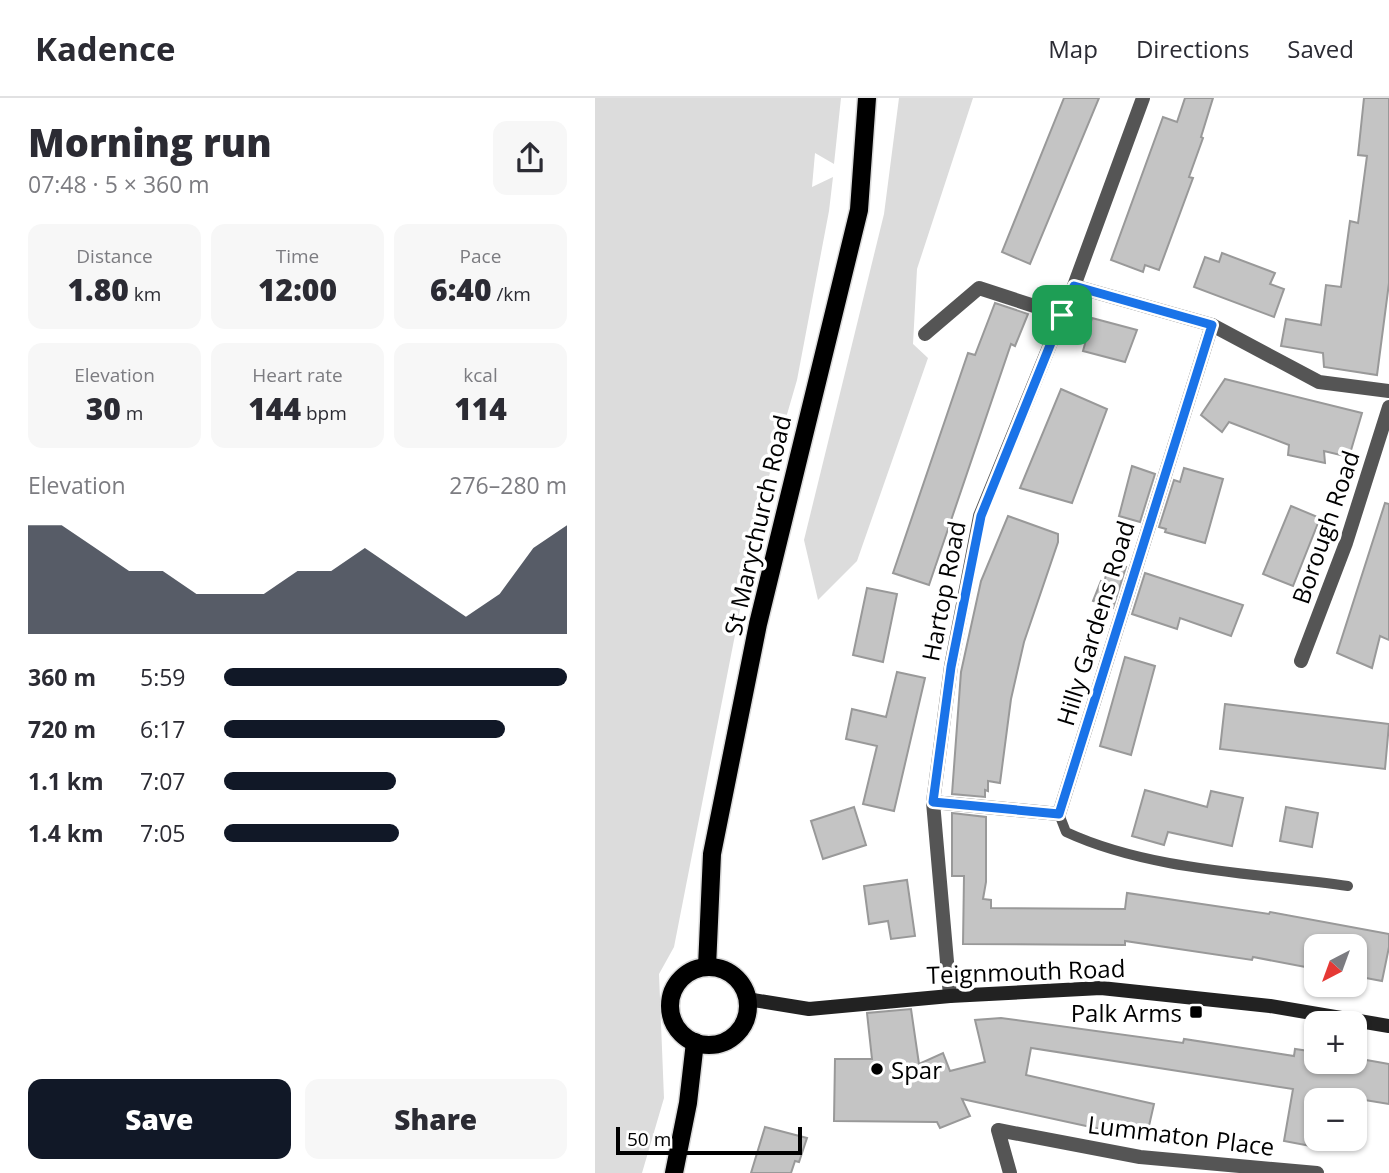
<!DOCTYPE html>
<meta charset="utf-8">
<style>
:root{--surface:#fff;--page:#f7f7f7;--text:#2b2b33;--muted:#7c7c81;--line:#e1e1e2;--accent:#111827}
body{margin:0;font-family:"Open Sans",sans-serif;background:var(--page);color:var(--text);height:100vh;display:flex;flex-direction:column;font-size:26px;white-space:nowrap}
*{box-sizing:border-box;margin:0}
p{font-size:23px;color:var(--muted)}
.icon{flex:none;width:38px;height:38px;fill:none;stroke:currentColor;stroke-width:2;stroke-linecap:round;stroke-linejoin:round}
.map{position:relative;flex:1;overflow:hidden}
.sheet{display:flex;flex-direction:column;background:var(--surface);width:595px}
.sheet>*{flex:none}
.needle{width:46px;rotate:221deg}
.tools{position:absolute;left:709px;top:836px;display:grid;gap:14px}
.tools a{display:grid;place-items:center;width:63px;height:63px;border-radius:14px;background:var(--surface);box-shadow:0 2px 5px #0004;font-size:35px}
.scale{position:absolute;left:21px;bottom:18px;width:186px;box-sizing:border-box;padding-left:7px;border:4px solid #000;border-top:0;font-size:19px;line-height:24px;white-space:nowrap;color:#000;-webkit-text-stroke:5px #fff;paint-order:stroke}
.pin{position:absolute;display:grid;place-items:center;width:60px;height:60px;color:#fff;margin:-30px;border-radius:14px;box-shadow:0 4px 10px #0006}
.round{display:grid;place-items:center;flex:none;width:74px;height:74px;border-radius:14px;background:var(--page)}
.summary{display:flex;align-items:center;justify-content:space-between;height:119px;padding:0 28px}
h1{font-size:38px;font-weight:800;line-height:52px}
.figures{display:grid;grid-template-columns:repeat(3,1fr);gap:10px;height:119px;padding:7px 28px}
.figures div{display:grid;align-content:center;border-radius:14px;background:var(--page);text-align:center}
.figures b{font-size:30px;font-weight:800}
.figures small{font-size:19px;font-weight:400}
.figures p{font-size:19px}
.chart{height:196px;padding:14px 28px}
.chart p{display:flex;justify-content:space-between}
.chart svg{width:100%;height:126px;margin-top:7px;fill:var(--accent);opacity:.7}
.button{display:flex;gap:14px;margin-top:auto;padding:14px 28px}
.button a{flex:1;height:80px;border-radius:14px;background:var(--accent);color:#fff;font-size:28px;font-weight:800;line-height:80px;text-align:center}
.button a+a{background:var(--page);color:var(--text)}
ul{padding:0 28px;list-style:none;font-size:23px}
li{display:grid;grid-template-columns:112px 84px 1fr;align-items:center;height:52px}
li i{height:18px;border-radius:9px;background:var(--accent)}
header{display:flex;align-items:center;gap:42px;box-sizing:border-box;height:98px;padding:0 35px;background:var(--surface);border-bottom:2px solid var(--line)}
header strong{font-size:33px}
nav{display:flex;gap:38px;margin-inline-start:auto;font-size:24px}
main{display:flex;flex:1;min-height:0}
.map>svg:first-child{display:block}
.green{fill:#dcdcdc}
.building{fill:#c4c4c4;stroke:#999;stroke-width:2}
.lines{fill:none;stroke-linecap:round;stroke-linejoin:round}
.primary-casing{stroke:#dbdbdb;stroke-width:21}
.lane{stroke:#555;stroke-width:10}
.street{stroke:#555;stroke-width:14}
.secondary{stroke:#222;stroke-width:14}
.primary{stroke:#000;stroke-width:18}
.route-casing{stroke:#fff;stroke-width:14}
.route{stroke:#1a73e8;stroke-width:9}
.poi-dot{fill:#000;stroke:#fff;stroke-width:2.5}
.labels{text-anchor:middle;dominant-baseline:central;stroke-width:7;stroke-linejoin:round;paint-order:stroke}
.street-label{font-size:24px;fill:#000;stroke:#fff}
.poi-label{font-size:24px;fill:#000;stroke:#fff;text-anchor:end}
</style>
<header>
<strong>Kadence</strong>
<nav><a>Map</a><a>Directions</a><a>Saved</a></nav>
</header>
<main>
<section class="sheet">
<div class="summary"><div><h1>Morning run</h1><p>07:48 · 5 × 360 m</p></div><a class="round"><svg class="icon" aria-label="share" viewBox="0 0 24 24"><path d="M12 15V3M7 8l5-5 5 5M5 13v7h14v-7"/></svg></a></div>
<div class="figures">
<div><p>Distance</p><b>1.80<small> km</small></b></div>
<div><p>Time</p><b>12:00</b></div>
<div><p>Pace</p><b>6:40<small> /km</small></b></div>
</div>
<div class="figures">
<div><p>Elevation</p><b>30<small> m</small></b></div>
<div><p>Heart rate</p><b>144<small> bpm</small></b></div>
<div><p>kcal</p><b>114</b></div>
</div>
<div class="chart"><p><span>Elevation</span>276–280 m</p>
<svg viewBox="0 0 160 44" preserveAspectRatio="none"><path d="M0 44V6L10 6L20 14L30 22L40 22L50 30L60 30L70 30L80 22L90 22L100 14L110 22L120 30L130 38L140 30L150 14L160 6V44z"/></svg>
</div>
<ul>
<li><b>360 m</b>5:59<i style="width:100%"></i></li>
<li><b>720 m</b>6:17<i style="width:82%"></i></li>
<li><b>1.1 km</b>7:07<i style="width:50%"></i></li>
<li><b>1.4 km</b>7:05<i style="width:51%"></i></li>
</ul>
<div class="button"><a>Save</a><a>Share</a></div>
</section>
<div class="map">
<svg width="794" height="1075" viewBox="0 0 794 1075">
<rect width="100%" height="100%" fill="#fff"/>
<g class="green">
<path d="M0 0H246L239 66 220 55 217 89 238 79 234 113 202 282 165 409 79 849 64 876 69 1000 47 1075H0Z"/>
<path d="M304 0H378L322 171 318 246 333 260 262 463 223 502 209 442 289 116Z"/>
</g>
<g class="building">
<path d="M469 0H504L435 166 407 154Z"/>
<path d="M590 0H618L606 39 608 40 594 79 598 80 564 172 550 167 548 174 516 162 568 19 582 24Z"/>
<path d="M769 0H794V185L782 277 729 269 728 255 686 248 691 221 726 227 731 187 746 189 755 123 763 125 772 58 763 57Z"/>
<path d="M627 155 680 175 675 186 689 191 679 219 599 189 610 159 624 164Z"/>
<path d="M400 205 433 216 420 248 416 246 334 487 298 475 373 255 380 257Z"/>
<path d="M497 220 542 232 530 264 488 253Z"/>
<path d="M630 281 767 315 754 359 729 353 730 365 693 357 694 347 634 324 627 334 606 317Z"/>
<path d="M466 291 512 311 477 405 425 390Z"/>
<path d="M537 368 560 376 545 424 524 418Z"/>
<path d="M589 370 628 381 610 445 570 434 571 431 564 429 579 382 585 384Z"/>
<path d="M790 405 794 406V542L785 538 777 570 742 555Z"/>
<path d="M696 408 725 420 698 488 668 476Z"/>
<path d="M413 418 463 436V444L429 544 416 601 405 685 393 683V693L390 692V699L357 696 366 574 386 483Z"/>
<path d="M515 464 531 469 518 510 498 503 506 483 509 484Z"/>
<path d="M550 475 648 507 636 538 585 520 582 531 537 516Z"/>
<path d="M272 490 302 496 288 564 258 557Z"/>
<path d="M530 559 560 568 536 657 505 648Z"/>
<path d="M302 574 330 580 299 713 268 706 282 648 251 641 257 611 291 619Z"/>
<path d="M630 606 794 626 790 671 625 651Z"/>
<path d="M550 692 612 709 616 693 648 700 637 748 573 734 569 747 537 738Z"/>
<path d="M259 709 271 747 228 761 216 723Z"/>
<path d="M691 709 723 715 717 749 685 743Z"/>
<path d="M357 715 391 719V784L388 801 396 802V810L530 811 532 795 674 816 675 814 794 836V849L787 883 760 878V849H721V871L658 859 657 862 530 843V847L368 846 369 778H357Z"/>
<path d="M312 782 320 838 296 841 293 823 274 826 269 788Z"/>
<path d="M316 911 324 966 348 955 355 973 390 964 380 922 406 920 588 945 589 941 699 958 700 951 721 954V964H760V960L794 966V1006L721 994V1049L689 1043 698 991 436 950 431 977 559 1006 551 1041 367 1001 375 1018 345 1030 342 1024 239 1023 240 961H277L272 915Z"/>
<path d="M170 1029 212 1040 204 1064 200 1063 196 1075H156Z"/>
</g>
<g class="lines">
<g class="primary-casing">
<g id="primary">
<path d="M112 869 117 756 163 526 264 112 272 0"/>
<circle cx="114" cy="908" r="39"/>
<path d="M79 1075 93 1005 100 944"/>
</g>
</g>
<path class="lane" d="M464 716 471 734C555 773 662 775 753 788"/>
<g class="street">
<path d="M479 188 617 227 724 284 794 293"/>
<path d="M330 236 384 190 467 217"/>
<path d="M706 563 751 445 794 309"/>
<path d="M338 704 464 716 617 227"/>
<path d="M355 898 338 704 356 568 385 418 479 188 548 0"/>
<path d="M415 1075 403 1032 545 1059 722 1075"/>
</g>
<path class="secondary" d="M152 901 214 911 355 898 506 890 675 908 794 928"/>
<use href="#primary" class="primary"/>
</g>
<g class="lines">
<g class="route-casing">
<path id="route" d="M479 188 617 227 464 716 338 704 356 569 386 418Z"/>
</g>
<use href="#route" class="route"/>
</g>
<g class="poi-dot">
<rect x="594" y="907" width="14" height="14" rx="3.5"/>
<circle cx="282" cy="971" r="7"/>
</g>
<g class="labels">
<g class="street-label">
<text transform="translate(162 427) rotate(-77)">St Marychurch Road</text>
<text transform="translate(730 429) rotate(-71)">Borough Road</text>
<text transform="translate(348 493) rotate(-79)">Hartop Road</text>
<text transform="translate(500 525) rotate(-73)">Hilly Gardens Road</text>
<text transform="translate(431 873) rotate(-2)">Teignmouth Road</text>
<text transform="translate(586 1037) rotate(7)">Lummaton Place</text>
</g>
<g class="poi-label">
<text x="587" y="914">Palk Arms</text>
<text x="296" y="971" text-anchor="start">Spar</text>
</g>
</g>
</svg>
<div class="tools">
<a><svg class="needle" viewBox="-14 -14 28 28"><path d="M0-13l5 13h-10z" fill="#e53935"/><path d="M0 13l5-13h-10z" fill="#7c7c81"/></svg></a>
<a>+</a>
<a>−</a>
</div>
<div class="scale">50 m</div>
<div class="pin" style="left:467px;top:217px;background:#1e9e55"><svg class="icon" aria-label="arrive" viewBox="0 0 24 24"><path d="M6 21V4h12l-3 4 3 4H6"/></svg></div>
</div>
</main>
